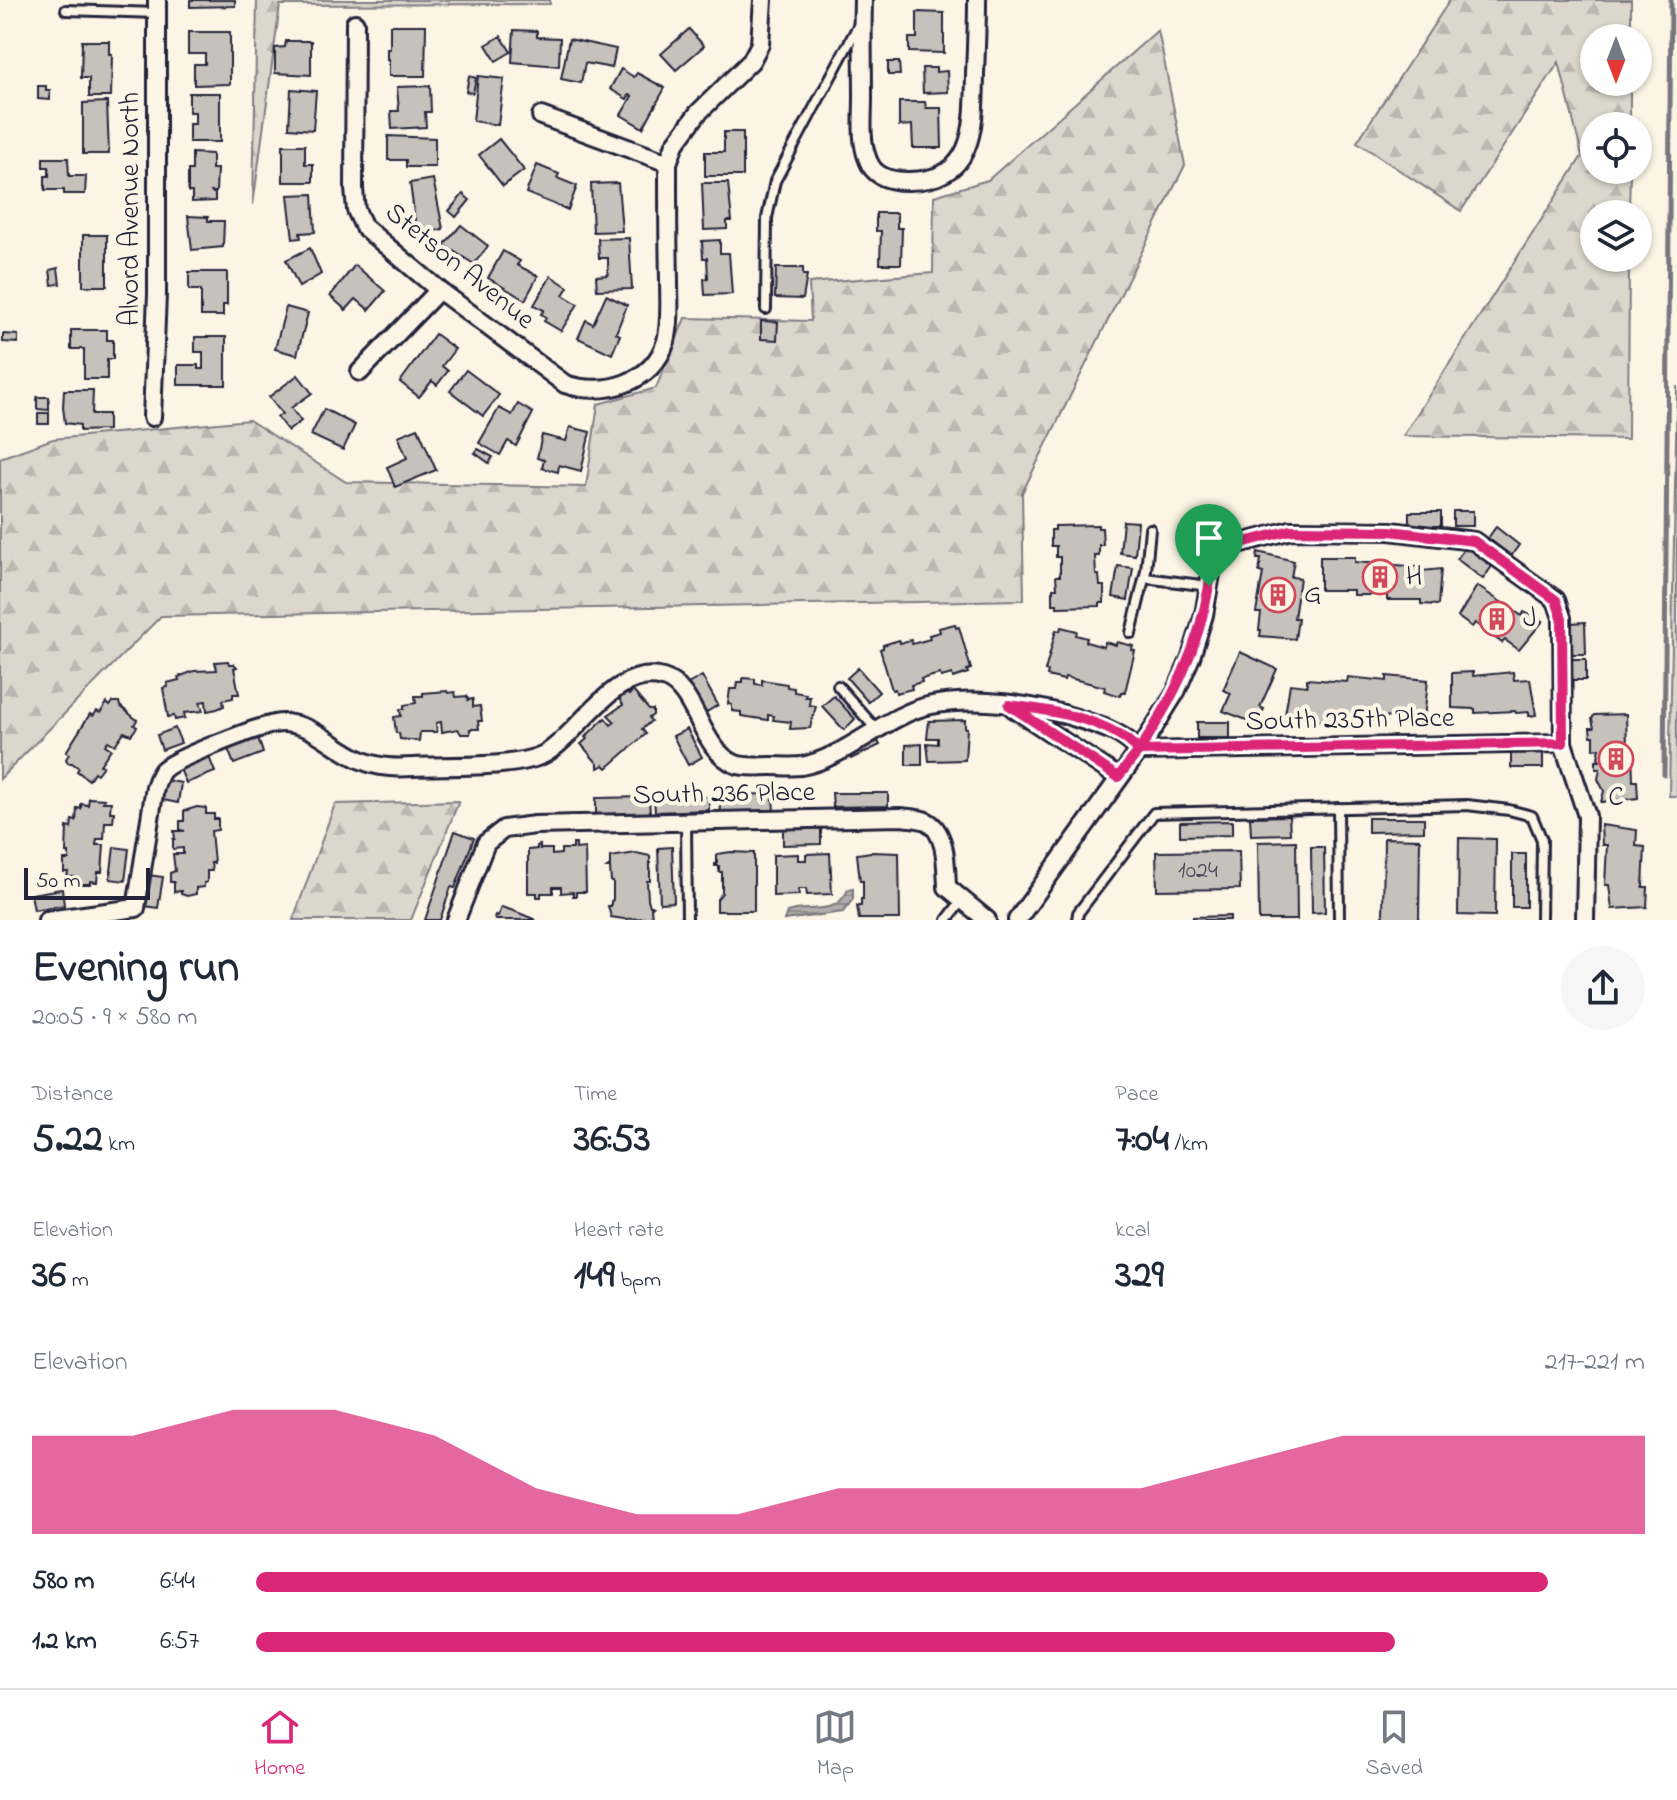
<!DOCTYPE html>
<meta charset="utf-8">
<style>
:root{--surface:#fff;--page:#f6f6f7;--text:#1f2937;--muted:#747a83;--line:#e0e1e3;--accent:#db2777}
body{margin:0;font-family:"Indie Flower",sans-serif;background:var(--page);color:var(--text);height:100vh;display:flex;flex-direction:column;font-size:30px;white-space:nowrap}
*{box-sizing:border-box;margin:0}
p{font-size:26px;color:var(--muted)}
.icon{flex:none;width:44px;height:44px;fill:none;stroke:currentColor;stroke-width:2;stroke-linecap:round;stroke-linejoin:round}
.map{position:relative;height:920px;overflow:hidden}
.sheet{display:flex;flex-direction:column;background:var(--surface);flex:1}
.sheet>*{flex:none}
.needle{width:52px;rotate:180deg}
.buttons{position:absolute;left:1580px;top:24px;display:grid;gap:16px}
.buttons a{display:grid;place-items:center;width:72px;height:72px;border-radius:50%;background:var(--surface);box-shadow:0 2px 6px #0004;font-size:40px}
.scale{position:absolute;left:24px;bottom:20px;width:126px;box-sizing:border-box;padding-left:8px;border:4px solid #22223b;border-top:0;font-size:22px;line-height:28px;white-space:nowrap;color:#22223b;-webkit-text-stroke:6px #fcf5e5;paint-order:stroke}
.pin{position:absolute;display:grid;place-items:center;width:68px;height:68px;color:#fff;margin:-82px -34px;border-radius:50% 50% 50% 0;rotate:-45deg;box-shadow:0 0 8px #0007}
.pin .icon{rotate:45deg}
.round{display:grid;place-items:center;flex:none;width:84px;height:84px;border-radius:42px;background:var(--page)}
.summary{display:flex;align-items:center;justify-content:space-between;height:136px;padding:0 32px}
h1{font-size:44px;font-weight:700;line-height:60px}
.figures{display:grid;grid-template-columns:repeat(3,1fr);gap:12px;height:136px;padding:8px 32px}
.figures div{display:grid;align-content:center}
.figures b{font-size:40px;font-weight:700}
.figures small{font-size:22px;font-weight:400}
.figures p{font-size:22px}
.chart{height:224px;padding:16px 32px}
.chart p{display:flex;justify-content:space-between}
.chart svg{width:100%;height:144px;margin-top:8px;fill:var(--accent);opacity:.7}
ul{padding:0 32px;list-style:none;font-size:26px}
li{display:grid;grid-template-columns:128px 96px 1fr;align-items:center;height:60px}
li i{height:20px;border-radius:10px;background:var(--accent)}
.dock{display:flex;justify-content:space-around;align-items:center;height:112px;border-top:2px solid var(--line);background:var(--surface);font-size:22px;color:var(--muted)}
.dock a{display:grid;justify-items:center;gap:4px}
.dock .on{color:var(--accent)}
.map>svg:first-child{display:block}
.forest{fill:url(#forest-firs);stroke:#7f7c84;stroke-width:2}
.park{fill:#dcd6cc;stroke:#7f7c84;stroke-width:2}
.water{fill:url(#water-rules);stroke:#78757e;stroke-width:2}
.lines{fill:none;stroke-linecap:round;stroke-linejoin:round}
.stream{stroke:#78757e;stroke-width:5}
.building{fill:#c6c1bb;stroke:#22223b;stroke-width:2}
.lane-casing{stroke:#22223b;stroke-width:14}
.street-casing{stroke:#22223b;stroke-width:22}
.lane{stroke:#fcf5e5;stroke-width:8}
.street{stroke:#fcf5e5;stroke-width:16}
.route-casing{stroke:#fff;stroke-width:16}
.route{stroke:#db2777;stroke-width:10}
.labels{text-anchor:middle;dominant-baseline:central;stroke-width:8;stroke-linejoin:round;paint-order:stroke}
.number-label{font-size:24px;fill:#4b4a5b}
.street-label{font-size:28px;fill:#22223b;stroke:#fcf5e5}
.poi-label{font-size:28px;fill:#22223b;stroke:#fcf5e5;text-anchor:start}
</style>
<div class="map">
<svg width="1677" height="920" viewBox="0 0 1677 920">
<defs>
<pattern id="forest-firs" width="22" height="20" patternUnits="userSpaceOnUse" patternTransform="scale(2)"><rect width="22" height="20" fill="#dcd6cc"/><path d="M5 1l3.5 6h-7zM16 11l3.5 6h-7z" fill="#bcb7b0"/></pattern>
<pattern id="water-rules" width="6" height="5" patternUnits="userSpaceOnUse" patternTransform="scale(2)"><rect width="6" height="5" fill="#b2adab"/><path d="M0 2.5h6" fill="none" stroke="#908c8c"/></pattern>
</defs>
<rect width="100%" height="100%" fill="#fcf5e5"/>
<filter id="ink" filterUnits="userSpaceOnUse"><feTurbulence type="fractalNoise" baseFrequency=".0125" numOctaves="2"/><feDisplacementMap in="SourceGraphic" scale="16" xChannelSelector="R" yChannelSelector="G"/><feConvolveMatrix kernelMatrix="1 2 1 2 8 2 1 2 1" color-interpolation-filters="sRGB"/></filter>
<g filter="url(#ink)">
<g class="forest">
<path d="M257 0H550V4L280 5 253 205Z"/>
<path d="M1450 0H1631V38H1594V82H1630V126H1594V170H1630L1629 214H1594V258H1629L1628 439 1403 436 1582 156 1559 62 1461 211 1357 142Z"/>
<path d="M1158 30 1185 165 1022 493 1024 600 161 616 0 779V458L53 439 249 420 346 482 586 487 598 404 656 388 685 318 811 321 809 283 933 273 934 196 988 180Z"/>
<path d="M459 801 411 920H293L335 804Z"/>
</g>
<path class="park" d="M1677 386V796H1669Z"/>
<path class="water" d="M853 889V899L843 912 784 920 787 912C813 904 835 917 848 890Z"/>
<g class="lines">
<path class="stream" d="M1664 775 1671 0"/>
</g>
<g class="building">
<path d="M190 0H235V6L190 7Z"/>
<path d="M917 12 944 13V53L909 52V38H917Z"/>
<path d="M390 25H426L425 76H389V59H387V49H390Z"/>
<path d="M689 29 704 46 676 70 661 54Z"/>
<path d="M514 30 537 31V37L560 38 559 66 512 62Z"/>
<path d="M188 32H230V84L194 85V64H205V54H188Z"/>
<path d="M501 36 511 52 496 61 486 45Z"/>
<path d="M569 39 616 49 612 68 585 63 581 83 561 79Z"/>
<path d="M82 41H109V54H112L111 97H89V78H81Z"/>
<path d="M286 41H311V75L275 73V48L285 47Z"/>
<path d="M888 62H899L900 75H888Z"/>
<path d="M922 68H936V72L947 71 948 92 923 93Z"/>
<path d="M621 69 634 77 637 73 665 88 643 128 621 115 632 96 629 95 627 99 610 89Z"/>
<path d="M469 76 476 78 473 93 466 92Z"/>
<path d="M478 76 504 79 498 125 473 121Z"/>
<path d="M38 86H46V90H50V100L38 99Z"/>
<path d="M430 86 431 112H425L426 127 392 129 391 111H399L397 87Z"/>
<path d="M291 89 316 91 313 130 289 128Z"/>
<path d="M189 93H220V142H189V124H195V112H189Z"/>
<path d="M107 102 109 154H83V103Z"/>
<path d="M899 102H925L926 108H941L942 148H913L912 125 899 126Z"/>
<path d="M724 132H743V176H705V152H724Z"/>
<path d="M388 136 435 138V167H406V160H388Z"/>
<path d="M499 139 524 170 503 186 479 155Z"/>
<path d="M283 145H305V164H313V182H283Z"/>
<path d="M192 153 212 154V169H217L216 192H212L215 194V201L192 202V192H188V170H192Z"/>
<path d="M43 158H68L69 176H86L85 194H64V190H45V176H49V167H43Z"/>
<path d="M537 165 559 174 557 178 577 186 568 210 526 193Z"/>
<path d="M433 179 443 229 417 235 410 183Z"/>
<path d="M618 183 622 231 593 232 591 184Z"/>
<path d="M702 183H728L732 221H727V229L704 230Z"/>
<path d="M313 194 315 232 300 233 301 238 293 239 288 195Z"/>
<path d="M463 194 470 200 456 217 449 211Z"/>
<path d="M876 213H897V228H902L901 264H880L881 231H876Z"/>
<path d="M188 216 208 217V221H224L223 247 192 250Z"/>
<path d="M461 225 488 246 474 264 444 245Z"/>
<rect x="83" y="235" width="24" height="51"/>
<path d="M629 238 632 289 597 290 596 276 608 275V258H599L598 239Z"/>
<path d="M720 240V253H729L732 294 705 295 704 279 708 278 707 258H703L702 241Z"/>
<path d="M310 248 321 274 299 287 286 260Z"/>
<path d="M503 251 520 261 517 265 538 276 525 300 488 278Z"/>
<path d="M355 265 385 291 369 310 356 299 346 310 330 296Z"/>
<path d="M58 268 60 284 52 285 50 270Z"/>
<path d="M776 268H803V275H807L803 299 775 298Z"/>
<path d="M189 272H227V305H223V316H201V290H189Z"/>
<path d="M551 276 568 287 563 295 578 304 561 331 544 321 546 317 541 314 544 310 534 305Z"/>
<path d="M606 295 627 305 616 333 620 335 612 354 578 338 586 320 593 324Z"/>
<path d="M286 307 308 313 297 355 275 349Z"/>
<path d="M761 321 778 322 777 340 761 339Z"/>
<path d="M71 330H107V340H113V359H107V379H84V349H71Z"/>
<path d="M3 334 18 335V343L3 342Z"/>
<path d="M435 334 455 349 442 366 448 371 437 385 432 381 419 397 400 382Z"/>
<path d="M195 337H226V385H178V365H198V369H203V352H195Z"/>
<path d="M466 370 499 395 483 416 450 391Z"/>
<path d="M298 375 312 393 291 408 301 421 288 431 277 417 282 414 269 397Z"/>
<path d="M64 390H93L92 414H108V430L80 431V425L65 423 63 407Z"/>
<path d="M37 397H49V410L37 409Z"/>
<path d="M518 404 533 413 516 446 508 441 500 455 479 443 499 408 512 415Z"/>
<path d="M324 409 355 425 343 450 311 435Z"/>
<rect x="38" y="413" width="11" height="11"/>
<path d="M570 427 590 432 581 471 559 465 558 472 542 468 544 460 537 458 542 435 566 441Z"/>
<path d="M418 428 436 470 395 487 387 467 407 458 398 436Z"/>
<path d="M478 449 493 457 489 463 475 453Z"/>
<rect x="1453" y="511" width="20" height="15"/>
<rect x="1409" y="512" width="32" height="14"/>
<path d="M1123 521 1138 522 1135 555 1120 553Z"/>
<path d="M1098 525V528H1102L1103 545H1099V556H1095L1096 575H1099L1100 586H1104V603H1100V606L1057 607V604H1053V588H1057L1056 576H1060V557H1056V546H1051V530H1055V526Z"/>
<path d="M1496 527 1519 545 1511 556 1488 538Z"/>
<path d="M1466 546 1492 566 1483 579 1457 559Z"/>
<path d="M1258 552 1294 561 1291 577 1300 578 1294 618H1298L1295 639 1260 636 1261 630H1259L1261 613H1256L1263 573 1259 572 1261 559H1257Z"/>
<path d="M1320 557H1355V562L1422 567V571L1441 569 1438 605 1421 604V600H1387V595H1353V590H1320Z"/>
<path d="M1118 566 1133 568 1128 600 1113 597Z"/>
<path d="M1477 586 1522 616 1524 612 1543 621 1519 650 1505 640 1502 643 1475 623 1472 627 1458 617Z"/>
<path d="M1585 622 1586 654H1571V623Z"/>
<path d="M955 624 956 628 959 627 971 669 967 670 968 673 953 678 952 674 941 677 940 674 921 679 922 682 911 685 912 689 896 693 895 689 892 690 880 649 883 648V645L899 640 900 643 911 640 912 644 930 639 929 635 940 632 939 628Z"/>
<path d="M1061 627 1077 631 1076 635 1087 638 1086 642 1104 647 1105 642 1116 645 1117 642 1133 646 1132 650 1135 651 1125 692H1121L1120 696 1104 691 1105 687 1065 677 1064 680 1047 676 1048 672 1045 671 1056 630 1060 631Z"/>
<path d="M1240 652 1277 669 1260 707 1264 709 1257 724 1223 711 1231 693 1223 690Z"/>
<rect x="1571" y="659" width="15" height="21"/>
<path d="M228 661 229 664H234L237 667 234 668 239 694H233V698L223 700 224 706 217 709 207 711 206 701 200 702 203 711 184 713 185 718 175 720 174 716 168 717 163 688 168 687 167 683 179 680 178 677 194 671 217 670 215 662Z"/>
<path d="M858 668 879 692 868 702 847 678Z"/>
<path d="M1473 672V676L1513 672 1514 680 1530 679 1536 715 1529 716V712L1516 713 1515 711 1475 713V709L1452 708V673Z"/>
<path d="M702 676 718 705 705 713 688 684Z"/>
<path d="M1387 676 1428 680 1424 720 1385 717 1384 721 1345 718 1344 723 1291 718V721H1284L1290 684 1307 686V679L1347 682 1348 677 1387 681Z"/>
<path d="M743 678 755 679V684L762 685V680L787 684V687L794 688V692L806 694 805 697H810L809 705 816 706 810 728 790 729 791 722 773 720 774 716 768 715V720L741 716V712L732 711V705L728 704 730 689H737L738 682H743Z"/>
<path d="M447 691 448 693 455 692 456 697 467 696 468 700 473 699V707L480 706 482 721H478L479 729H470V734H461L458 729 442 732 441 722 436 723 437 732H420L419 741 400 739 399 733H396L394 717 401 716 400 709H404V705L416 703 415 696H423V693Z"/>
<path d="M633 691 649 710H653V715L649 718 651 721 642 729 646 734 607 768 604 765 598 768V764L581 744 587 739 585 737 605 718 611 725 615 722 608 715 623 705 619 698 626 692 629 695Z"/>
<path d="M834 696 855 719 844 730 822 706Z"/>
<path d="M113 702H119L120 706 137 720 134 725 137 727 131 735 124 732 115 745 108 741 105 745 111 749 100 765 103 766 97 774 94 772 89 780 77 771 79 768 72 763H68L66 759 69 754 66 752 90 714 93 716 97 711 100 713 107 703 110 706Z"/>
<path d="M1626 714 1627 748H1632L1633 781H1637L1638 798 1601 802 1604 791 1598 779 1600 769H1596V761H1600L1598 757 1600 748 1594 749V736H1591L1590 728H1594L1592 719 1594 715Z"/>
<path d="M965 720V728H967L965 760 929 761 927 743 938 744V738H927L929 721Z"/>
<rect x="1197" y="722" width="33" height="16"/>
<path d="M175 728 181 743 162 750 157 735Z"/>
<path d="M687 729 702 757 688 765 673 736Z"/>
<path d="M258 738 263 753 234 764 228 749Z"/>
<path d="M878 741 880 745 851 759 849 755Z"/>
<path d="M922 744V765H906V745Z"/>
<path d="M1543 752V768H1511V753Z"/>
<path d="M209 757 215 772 186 783 180 769Z"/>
<path d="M166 780 181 783 178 803 163 800Z"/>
<path d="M832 793H888V806L833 807Z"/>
<path d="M773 794 774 813H721L720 795Z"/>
<path d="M649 797 650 815 596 816V798Z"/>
<path d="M709 797V810L655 812 654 798Z"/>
<path d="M89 798 104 799 103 802H111L110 812H114L113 822H105L104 839H97L96 845H104L102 872H98L97 882 90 881V884H75V877H67L68 872H64V860H69V853H66L67 827 71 828 72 820 76 821 77 808 81 809V804L88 805Z"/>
<path d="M197 807 206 808V814H214V819H218V830L211 831 214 863H211L212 871H207V882L204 883V887L196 888V894L187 896 181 894V891L174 892V882H170V873L175 871 173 854H183V848L173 849V839H175L174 831H185L180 830V821H184V811Z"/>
<path d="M1289 816 1290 834 1251 835 1250 817Z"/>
<path d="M1368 818H1424V831L1368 832Z"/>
<path d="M1232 821V835L1180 836V822Z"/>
<path d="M1601 825 1637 830 1636 846 1645 847 1643 887H1648L1647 907 1612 909 1609 885H1605L1607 845H1602Z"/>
<path d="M821 827V844L783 845V828Z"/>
<path d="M455 831 474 838 455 888 451 887 440 920H425Z"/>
<path d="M1384 838 1420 839 1419 920H1383Z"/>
<path d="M1459 838 1496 839 1495 916 1458 915Z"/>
<path d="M1296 841 1297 920H1259L1258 842Z"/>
<path d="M573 844H576V849L585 848 586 892H576V896H573V892L561 893V887H553V893H541V897H537V893H528V850L537 849V846L540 845V849H552V855L561 854V849H573Z"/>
<path d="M114 847 129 849 125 881 110 879Z"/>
<path d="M672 847 674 902 660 903 658 848Z"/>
<path d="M1311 847H1324L1325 912 1312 913Z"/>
<path d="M1239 851 1240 889 1157 890 1156 852Z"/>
<path d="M731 852 754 853V911H717V899L722 893V872H719V866H715V864H717V854Z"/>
<path d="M871 852 899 853 900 919H859L857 906H861V899H863V881H860L857 854Z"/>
<path d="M636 853 650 856V881H647L648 899 650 906H653L651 908 652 918 624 919 611 917 608 906H611V901L613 900V882H611L610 868H607L610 866V857Z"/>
<path d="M830 853 832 894 807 895 806 889H798L799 895 773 896V855L798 854V860H806V854Z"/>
<rect x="1512" y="854" width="14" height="53"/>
<path d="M148 875 163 877 158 908 143 906Z"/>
<path d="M62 889 64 905 34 910 31 894Z"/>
<path d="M501 907 514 911 536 920H496L494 918 495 915 498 916Z"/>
<path d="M1230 916V920H1193V917Z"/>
</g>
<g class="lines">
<g class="lane-casing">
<g id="lane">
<path d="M66 10 157 13"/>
<path d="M766 309 767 218 775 181 859 24"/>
<path d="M1145 578 1209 586"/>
<path d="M1131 633 1146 571 1150 529"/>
<path d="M838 686 876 729"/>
<path d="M1338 808 1339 920"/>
<path d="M686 822 687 920"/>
<path d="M947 920 962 900"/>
<path d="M1077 920 1078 913 1154 813 1467 805 1509 810 1532 816 1542 840 1541 920"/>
</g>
</g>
<g class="street-casing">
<g id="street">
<path d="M863 0C862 33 863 66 863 98 863 118 860 141 868 160 874 177 890 181 908 181 976 181 974 125 975 74 976 49 977 25 977 0"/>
<path d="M355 23 354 189 356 210 364 227 439 290 565 384C603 397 653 384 666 341 671 323 669 299 669 280 668 241 668 202 668 163L675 144 698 113 751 61 760 44 763 0"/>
<path d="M541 116 668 163"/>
<path d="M360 372 439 290"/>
<path d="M152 417 157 294V0"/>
<path d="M1013 708 1118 777"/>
<path d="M47 920 136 908 155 787C157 782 159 774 163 770 173 759 258 727 274 724 279 723 287 723 292 724 318 728 338 751 361 760 379 768 396 768 414 767 447 765 519 769 546 753 579 734 615 664 663 678 697 688 699 749 735 764 745 768 760 766 771 766 781 766 792 767 801 766 845 759 888 713 932 705 975 697 1035 704 1076 718 1099 726 1122 731 1139 751L1563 743"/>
<path d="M456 920 486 843 504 829 535 825 900 817C908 818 919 818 926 821 947 831 946 867 947 887L987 920"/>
<path d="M1017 920 1139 751 1176 692 1191 657 1204 615 1215 550 1291 530 1390 531 1474 541 1556 600 1562 618 1563 743 1587 816 1585 920"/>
</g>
</g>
<use href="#lane" class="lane"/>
<use href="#street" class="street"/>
</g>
</g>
<g class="lines" filter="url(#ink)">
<g class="route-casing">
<path id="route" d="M1209 586C1198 650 1174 697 1139 751 1111 719 1049 710 1009 705L1118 777 1139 751 1563 743 1562 618 1556 600 1474 541 1390 531 1291 530 1215 550 1209 586"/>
</g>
<use href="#route" class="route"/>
</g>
<defs>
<g id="building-ring" transform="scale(1.8)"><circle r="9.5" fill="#fcf5e5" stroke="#d1495b" stroke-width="1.5"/><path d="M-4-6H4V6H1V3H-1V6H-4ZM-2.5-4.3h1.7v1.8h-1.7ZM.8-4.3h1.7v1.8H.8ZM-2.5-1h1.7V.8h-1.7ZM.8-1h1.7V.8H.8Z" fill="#d1495b"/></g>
</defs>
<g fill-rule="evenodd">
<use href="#building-ring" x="1380" y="577"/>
<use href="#building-ring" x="1278" y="595"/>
<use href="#building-ring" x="1497" y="619"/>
<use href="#building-ring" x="1616" y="759"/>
</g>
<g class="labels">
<g class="number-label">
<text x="1198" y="871">1024</text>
</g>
<g class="street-label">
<text transform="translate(131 209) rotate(-90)">Alvord Avenue North</text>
<text transform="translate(459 267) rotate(39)">Stetson Avenue</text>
<text transform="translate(1350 721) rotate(-1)">South 235th Place</text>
<text transform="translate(724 795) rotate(-1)">South 236 Place</text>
</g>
<g class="poi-label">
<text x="1406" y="577">H</text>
<text x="1304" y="595">G</text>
<text x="1523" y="619">J</text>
<text x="1616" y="798" text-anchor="middle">C</text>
</g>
</g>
</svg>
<div class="buttons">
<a><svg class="needle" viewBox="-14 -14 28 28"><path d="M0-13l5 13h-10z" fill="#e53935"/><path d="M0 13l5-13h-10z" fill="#747a83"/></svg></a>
<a><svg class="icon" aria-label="locate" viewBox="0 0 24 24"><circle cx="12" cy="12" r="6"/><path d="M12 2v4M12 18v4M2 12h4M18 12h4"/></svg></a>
<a><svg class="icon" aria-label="layers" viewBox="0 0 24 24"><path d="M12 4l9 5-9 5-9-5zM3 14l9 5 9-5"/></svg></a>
</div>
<div class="scale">50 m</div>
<div class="pin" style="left:1209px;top:586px;background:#1e9e55"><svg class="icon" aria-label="arrive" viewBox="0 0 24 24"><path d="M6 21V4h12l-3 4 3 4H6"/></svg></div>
</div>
<section class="sheet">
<div class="summary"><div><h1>Evening run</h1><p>20:05 · 9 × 580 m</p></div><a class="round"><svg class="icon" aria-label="share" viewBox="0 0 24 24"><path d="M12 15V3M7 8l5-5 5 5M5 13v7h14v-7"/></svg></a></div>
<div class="figures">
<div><p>Distance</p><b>5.22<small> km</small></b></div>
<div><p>Time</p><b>36:53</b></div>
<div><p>Pace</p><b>7:04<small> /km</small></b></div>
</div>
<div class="figures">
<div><p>Elevation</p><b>36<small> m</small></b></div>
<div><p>Heart rate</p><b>149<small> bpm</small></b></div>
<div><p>kcal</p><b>329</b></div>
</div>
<div class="chart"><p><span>Elevation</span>217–221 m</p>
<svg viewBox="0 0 160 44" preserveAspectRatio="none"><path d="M0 44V14L10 14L20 6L30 6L40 14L50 30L60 38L70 38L80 30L90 30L100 30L110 30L120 22L130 14L140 14L150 14L160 14V44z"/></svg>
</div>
<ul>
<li><b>580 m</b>6:44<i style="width:93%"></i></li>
<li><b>1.2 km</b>6:57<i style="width:82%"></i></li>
</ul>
</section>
<nav class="dock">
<a class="on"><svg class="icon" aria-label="home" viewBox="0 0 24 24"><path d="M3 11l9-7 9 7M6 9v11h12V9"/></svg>Home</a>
<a><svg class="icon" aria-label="map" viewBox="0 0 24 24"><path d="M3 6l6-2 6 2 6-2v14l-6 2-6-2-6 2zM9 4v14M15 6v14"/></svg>Map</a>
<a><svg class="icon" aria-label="saved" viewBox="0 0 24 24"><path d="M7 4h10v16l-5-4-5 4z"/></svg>Saved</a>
</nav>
